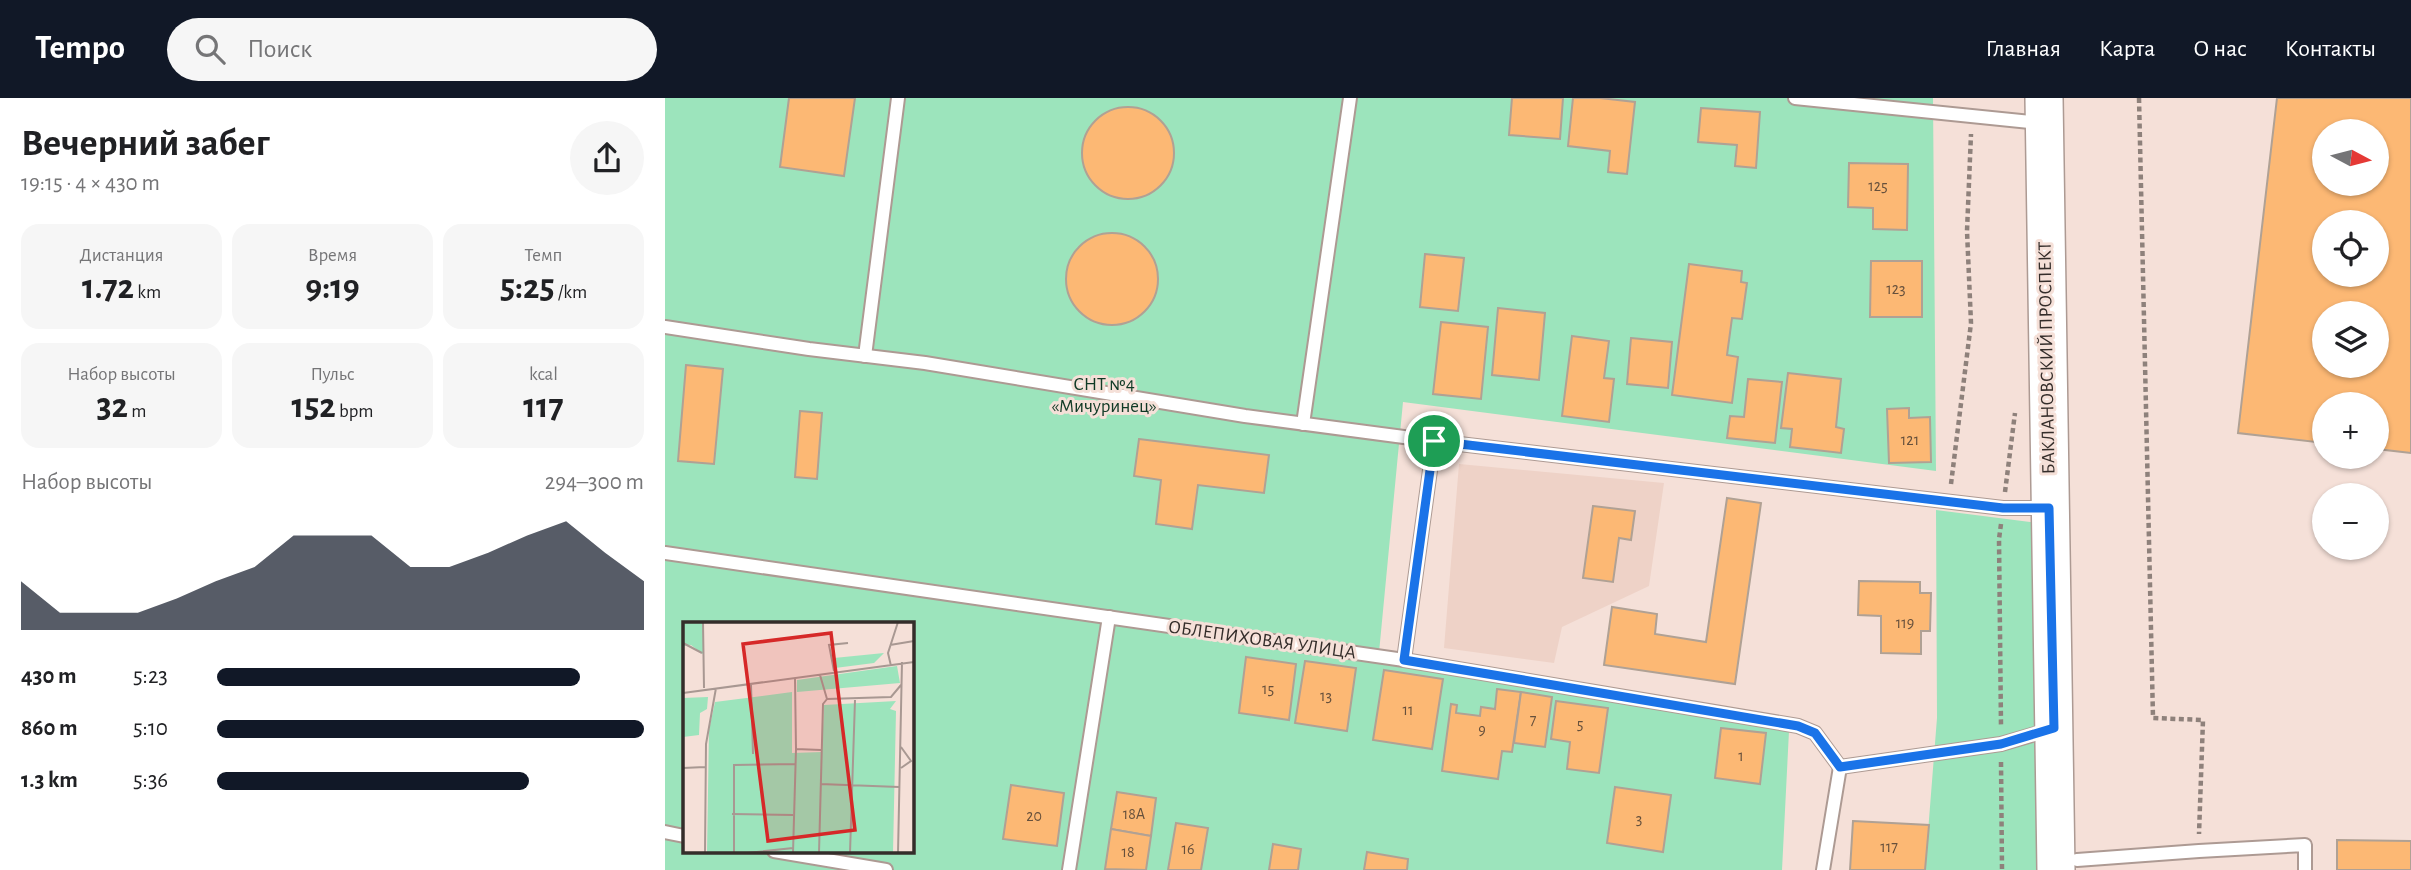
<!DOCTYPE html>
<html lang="ru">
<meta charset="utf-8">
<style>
:root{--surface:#fff;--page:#f6f6f6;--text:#202124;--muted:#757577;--accent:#111827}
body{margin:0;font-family:"Alegreya Sans",sans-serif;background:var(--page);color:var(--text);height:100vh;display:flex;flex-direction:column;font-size:26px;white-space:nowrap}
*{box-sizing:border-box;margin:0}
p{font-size:23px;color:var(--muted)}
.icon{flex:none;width:38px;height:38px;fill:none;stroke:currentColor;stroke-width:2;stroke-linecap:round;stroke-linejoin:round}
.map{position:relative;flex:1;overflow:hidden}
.details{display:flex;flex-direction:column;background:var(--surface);width:665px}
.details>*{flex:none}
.needle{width:46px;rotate:97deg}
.buttons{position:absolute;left:1647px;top:21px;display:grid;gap:14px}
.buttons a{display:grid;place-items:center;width:77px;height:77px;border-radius:50%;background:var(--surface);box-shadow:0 2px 5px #0004;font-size:35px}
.pin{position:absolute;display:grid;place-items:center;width:60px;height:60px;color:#fff;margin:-30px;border:4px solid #fff;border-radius:50%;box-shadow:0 2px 7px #0007}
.round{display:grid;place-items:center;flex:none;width:74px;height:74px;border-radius:37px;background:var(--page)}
.overview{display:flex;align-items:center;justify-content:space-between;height:119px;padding:0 21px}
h1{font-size:38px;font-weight:600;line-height:52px}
.figures{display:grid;grid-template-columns:repeat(3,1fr);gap:10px;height:119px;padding:7px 21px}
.figures div{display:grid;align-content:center;border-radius:18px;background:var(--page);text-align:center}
.figures b{font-size:35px;font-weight:600}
.figures small{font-size:19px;font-weight:400}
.figures p{font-size:19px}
.chart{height:196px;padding:14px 21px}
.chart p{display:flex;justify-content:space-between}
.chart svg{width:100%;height:126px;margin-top:7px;fill:var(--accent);opacity:.7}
ul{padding:0 21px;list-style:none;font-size:23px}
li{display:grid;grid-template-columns:112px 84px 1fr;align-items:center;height:52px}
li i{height:18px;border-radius:9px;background:var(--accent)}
header{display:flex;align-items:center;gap:42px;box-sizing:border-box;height:98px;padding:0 35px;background:var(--accent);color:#fff}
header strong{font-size:33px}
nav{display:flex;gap:38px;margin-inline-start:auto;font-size:24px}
.search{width:490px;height:63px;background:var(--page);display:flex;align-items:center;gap:18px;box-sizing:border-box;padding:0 24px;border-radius:38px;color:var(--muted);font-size:26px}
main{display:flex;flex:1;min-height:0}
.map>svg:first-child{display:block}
.built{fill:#eed2c7}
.green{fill:#9ce4bc;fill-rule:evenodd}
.building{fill:#fcb874;stroke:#b0a194;stroke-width:2;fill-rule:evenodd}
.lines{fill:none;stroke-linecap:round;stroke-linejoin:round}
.lane-casing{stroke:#ad9a93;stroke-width:16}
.primary-casing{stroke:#ad9a93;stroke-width:40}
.path{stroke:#8e817b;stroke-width:4.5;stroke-dasharray:5 3.5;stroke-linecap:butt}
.lane{stroke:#fff;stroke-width:12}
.primary{stroke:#fff;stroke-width:37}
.route-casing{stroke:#fff;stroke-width:14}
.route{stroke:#1a73e8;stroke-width:9}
.labels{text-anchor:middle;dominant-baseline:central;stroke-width:6;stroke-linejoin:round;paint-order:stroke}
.number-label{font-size:16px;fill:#66503c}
.street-label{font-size:19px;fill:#342d2a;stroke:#f5e0d8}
.park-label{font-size:19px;fill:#0f3925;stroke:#f5e0d8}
.inset-road{fill:none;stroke:#a89892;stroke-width:2}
.view{fill:#d62828;fill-opacity:0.15;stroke:#d62828;stroke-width:3.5}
.inset-edge{fill:none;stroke:#342d2a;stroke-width:3.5}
</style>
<header>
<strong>Tempo</strong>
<div class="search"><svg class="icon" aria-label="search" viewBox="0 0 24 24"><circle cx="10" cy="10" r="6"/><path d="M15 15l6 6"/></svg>Поиск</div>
<nav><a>Главная</a><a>Карта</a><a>О нас</a><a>Контакты</a></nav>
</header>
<main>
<section class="details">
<div class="overview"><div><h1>Вечерний забег</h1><p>19:15 · 4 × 430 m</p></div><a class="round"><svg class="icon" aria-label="share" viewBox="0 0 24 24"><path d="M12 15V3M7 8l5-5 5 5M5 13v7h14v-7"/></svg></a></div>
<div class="figures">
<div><p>Дистанция</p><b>1.72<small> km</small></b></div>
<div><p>Время</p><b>9:19</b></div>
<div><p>Темп</p><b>5:25<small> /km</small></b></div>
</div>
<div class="figures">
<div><p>Набор высоты</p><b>32<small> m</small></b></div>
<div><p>Пульс</p><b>152<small> bpm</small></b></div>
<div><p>kcal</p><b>117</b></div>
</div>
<div class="chart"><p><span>Набор высоты</span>294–300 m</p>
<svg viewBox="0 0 160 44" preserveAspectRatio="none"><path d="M0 44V27L10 38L20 38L30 38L40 33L50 27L60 22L70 11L80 11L90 11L100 22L110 22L120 17L130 11L140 6L150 17L160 27V44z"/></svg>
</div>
<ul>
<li><b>430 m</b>5:23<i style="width:85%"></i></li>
<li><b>860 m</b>5:10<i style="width:100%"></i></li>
<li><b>1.3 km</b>5:36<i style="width:73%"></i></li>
</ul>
</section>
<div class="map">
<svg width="1746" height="772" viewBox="0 0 1746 772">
<rect width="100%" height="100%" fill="#f5e0d8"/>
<path class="built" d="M794 366 999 385 984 488 897 529 889 565 779 550Z"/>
<g class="green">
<path d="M0 0H1268L1271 373 738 304 713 565 1073 622 1124 633 1117 772H0ZM19 525H247V753H19Z"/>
<path d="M1271 412 1372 425 1376 772H1260L1272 620Z"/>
</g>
<g class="building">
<path d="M124 0H190L179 78 115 69Z"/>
<path d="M847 0H898L895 41 844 37Z"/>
<path d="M908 0H935L970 4 962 76 943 74 945 53 903 48Z"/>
<path d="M1612 0H1746V355L1712 351V306H1659V345L1573 335ZM1659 33H1712V86H1659ZM1659 124H1712V177H1659ZM1659 215H1712V268H1659Z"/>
<circle cx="463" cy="55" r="46"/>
<path d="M1036 10 1095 14 1091 70 1070 68 1072 47 1033 44Z"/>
<path d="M1184 65 1243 66 1242 132 1208 131V110L1183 109Z"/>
<circle cx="447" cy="181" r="46"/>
<path d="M760 156 799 160 793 213 755 209Z"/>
<path d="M1206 163H1257V219H1205Z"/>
<path d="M1024 166 1077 173 1076 184 1082 185 1077 221 1067 220 1062 257 1073 259 1067 305 1007 297Z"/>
<path d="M833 210 880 215 874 282 827 277Z"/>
<path d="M776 224 823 229 816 301 768 296Z"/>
<path d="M907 238 944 243 939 280 949 281 944 324 897 318Z"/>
<path d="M966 240 1007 244 1003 290 962 286Z"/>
<path d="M21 267 58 271 49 366 13 363Z"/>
<path d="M1123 275 1176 281 1171 329 1179 331 1176 355 1125 349 1127 331 1116 330Z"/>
<path d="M1083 281 1117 284 1110 345 1062 340 1065 318 1079 319Z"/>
<path d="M1244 310V320L1265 319 1266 364 1224 365 1222 311Z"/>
<path d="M135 313 157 315 152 381 130 379Z"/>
<path d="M474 341 604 357 599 395 533 387 527 431 491 426 496 382 469 378Z"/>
<path d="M1062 400 1096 405 1070 586 939 567 947 509 992 516 990 536 1041 544Z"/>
<path d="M928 408 970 413 966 442 954 440 948 484 918 480Z"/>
<path d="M1194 483 1255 484V495H1266L1265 533H1256V556L1216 555V518L1193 517Z"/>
<path d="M581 559 631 566 624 622 574 615Z"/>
<path d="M640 563 691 570 682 633 630 625Z"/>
<path d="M719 572 778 581 767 651 708 642Z"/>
<path d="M832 591 856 594 847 654 837 653 833 681 777 673 786 606 792 607 791 615 815 618 816 609 830 611Z"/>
<path d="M856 594 887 599 880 649 849 645Z"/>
<path d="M891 603 943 610 934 675 902 671 905 644 886 641Z"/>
<path d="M1056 630 1101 635 1095 686 1050 680Z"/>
<path d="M346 687 399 695 392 748 338 741Z"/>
<path d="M950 689 1006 697 998 754 942 745Z"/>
<path d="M452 694 491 700 486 738 446 731Z"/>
<path d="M1188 723 1264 727 1260 772H1185Z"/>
<path d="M511 725 543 730 536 772H503Z"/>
<path d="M446 731 486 738 481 772 440 771Z"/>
<path d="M1672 742 1746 743V772H1672Z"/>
<path d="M608 746 636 751 633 772H604Z"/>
<path d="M702 754 743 761 742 772H699Z"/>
</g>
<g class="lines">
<g class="lane-casing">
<g id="lane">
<path d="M1130 0 1375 25"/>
<path d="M0 229 144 251 260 265 580 318 769 343"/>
<path d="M200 258 233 0"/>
<path d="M638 326 685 0"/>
<path d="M0 455 739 562 1133 628 1150 635 1175 669"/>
<path d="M739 562 769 343 1338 410H1384"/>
<path d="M1175 669 1336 646 1384 632"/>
<path d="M0 734 19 738"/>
<path d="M109 753 221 772"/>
<path d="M1412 762 1534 753 1640 747V772"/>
<path d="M404 772 444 519"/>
<path d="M1158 772 1175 669"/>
</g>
</g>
<g class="primary-casing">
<path id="primary" d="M1379 0 1391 772"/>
</g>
<g class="path">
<path d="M1474 0 1488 620 1538 622 1534 736"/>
<path d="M1286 386 1306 225 1302 133 1306 36"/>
<path d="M1340 394 1350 315"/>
<path d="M1336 426 1334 441 1336 628"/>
<path d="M1336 664 1337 772"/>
</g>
<use href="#lane" class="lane"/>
<use href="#primary" class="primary"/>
</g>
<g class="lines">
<g class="route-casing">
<path id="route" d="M769 343 1338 410H1384L1389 630 1336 646 1175 669 1150 635 1133 628 739 562Z"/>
</g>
<use href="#route" class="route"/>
</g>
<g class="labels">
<g class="number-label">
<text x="1213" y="88">125</text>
<text x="1231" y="191">123</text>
<text x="1245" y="342">121</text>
<text x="1240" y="525">119</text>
<text x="603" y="591">15</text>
<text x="661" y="598">13</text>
<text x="743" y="612">11</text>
<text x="868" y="622">7</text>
<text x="915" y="626">5</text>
<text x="817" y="632">9</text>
<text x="1076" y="658">1</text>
<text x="469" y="716">18А</text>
<text x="369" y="718">20</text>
<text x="974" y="721">3</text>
<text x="1224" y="749">117</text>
<text x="523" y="751">16</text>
<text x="463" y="754">18</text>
</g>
<g class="street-label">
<text transform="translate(1382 260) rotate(-91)">БАКЛАНОВСКИЙ ПРОСПЕКТ</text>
<text transform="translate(597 542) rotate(8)">ОБЛЕПИХОВАЯ УЛИЦА</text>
</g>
<g class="park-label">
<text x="439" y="286">СНТ №4<tspan x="439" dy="22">«Мичуринец»</tspan></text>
</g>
</g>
<g transform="translate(18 524)">
<rect width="231" height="231" fill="#f5e0d8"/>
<path d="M0 0H21V33L8 23 0 24ZM201 31 191 41 152 46 151 36ZM214 44 217 61 114 70V58ZM109 70V131L139 130 141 83 213 79 207 87 213 89 210 231H24L26 108 32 80ZM25 75 24 87 17 91 16 113 0 115V76Z" fill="#9ce4bc"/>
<path class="inset-road" d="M20 0 21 66M0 21 19 31M207 23 231 19M208 44 205 31 215 0M151 49 146 23 165 21M137 53 144 77M112 57 113 127 138 128M68 63 70 132M0 71 231 40M144 77 208 75 218 63M0 146 22 145M218 146 228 139 218 125M137 162 216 165M49 192 110 193M22 231 23 122 33 66M51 231V143L113 142M64 231 110 226M110 231 113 127M136 231 140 82 144 77M167 231 172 78M215 231 219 40"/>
<path class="view" d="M148 11 172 208 85 219 60 22Z"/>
<rect width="231" height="231" class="inset-edge"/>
</g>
</svg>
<div class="buttons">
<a><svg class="needle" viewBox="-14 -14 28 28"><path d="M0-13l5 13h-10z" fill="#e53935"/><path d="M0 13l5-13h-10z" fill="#757577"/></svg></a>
<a><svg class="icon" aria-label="locate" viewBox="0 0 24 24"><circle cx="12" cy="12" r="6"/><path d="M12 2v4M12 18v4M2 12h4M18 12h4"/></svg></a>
<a><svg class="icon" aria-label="layers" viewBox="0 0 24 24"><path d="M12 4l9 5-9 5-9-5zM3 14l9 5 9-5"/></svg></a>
<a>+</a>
<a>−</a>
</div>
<div class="pin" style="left:769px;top:343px;background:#1e9e55"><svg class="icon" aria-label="arrive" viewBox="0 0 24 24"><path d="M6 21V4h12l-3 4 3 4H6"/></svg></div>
</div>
</main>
